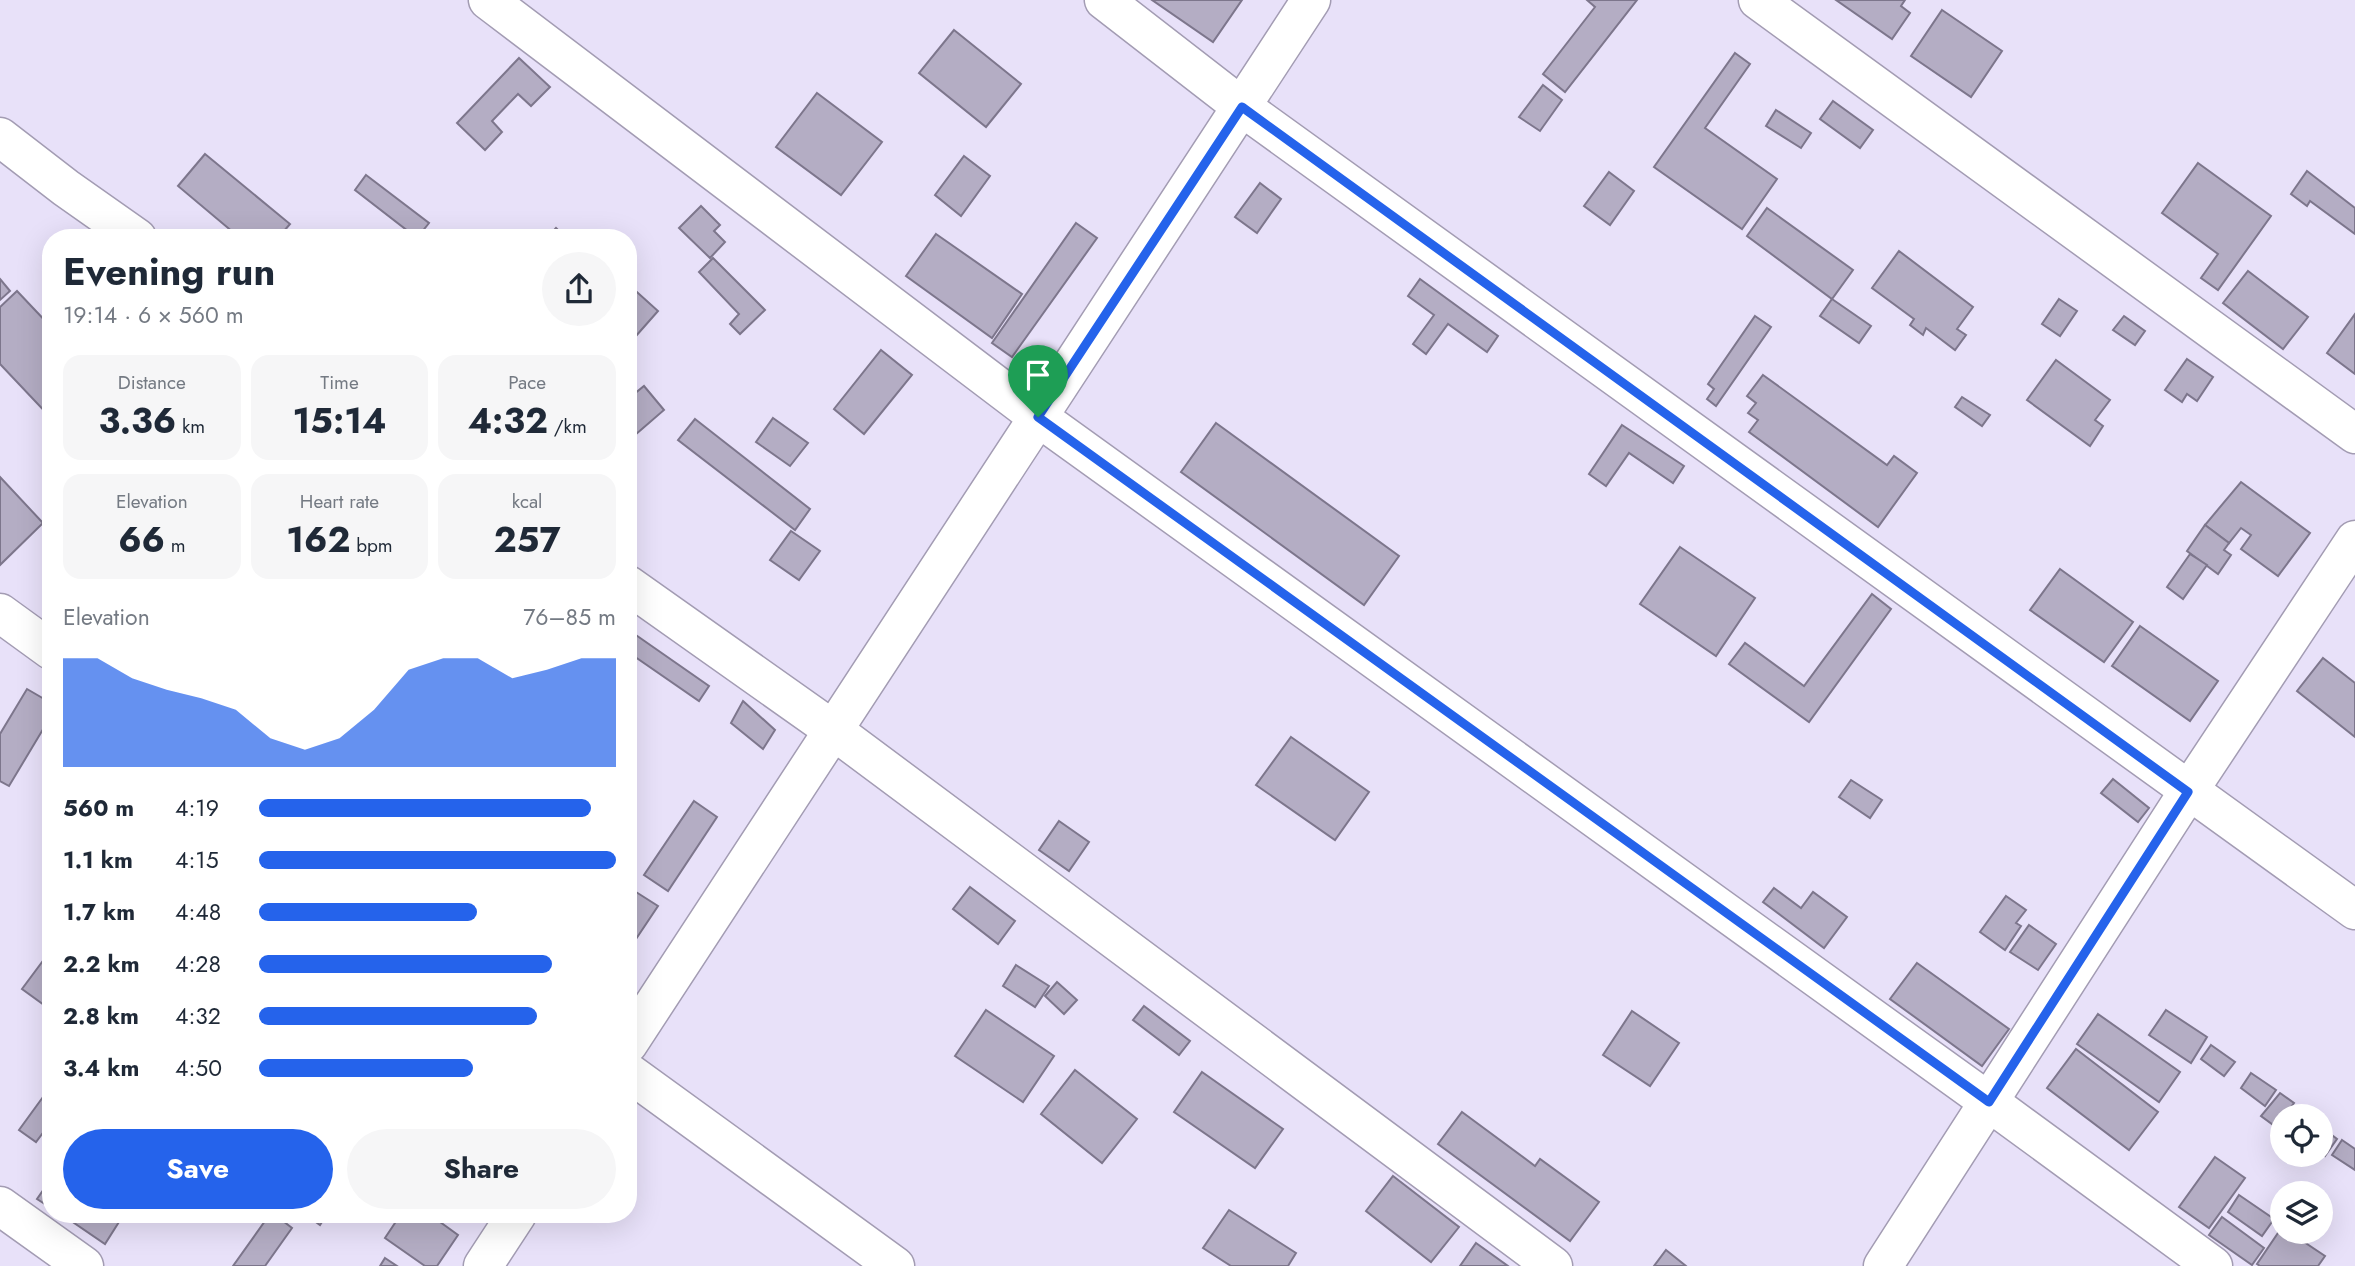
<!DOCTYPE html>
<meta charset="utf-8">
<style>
:root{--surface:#fff;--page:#f6f6f7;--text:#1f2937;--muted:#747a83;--accent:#2563eb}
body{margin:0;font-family:Jost,sans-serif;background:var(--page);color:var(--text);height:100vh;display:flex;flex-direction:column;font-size:26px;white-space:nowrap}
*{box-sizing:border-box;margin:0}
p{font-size:23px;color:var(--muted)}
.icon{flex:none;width:38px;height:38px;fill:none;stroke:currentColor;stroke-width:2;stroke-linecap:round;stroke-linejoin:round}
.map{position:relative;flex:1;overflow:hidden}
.details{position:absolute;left:42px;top:229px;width:595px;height:994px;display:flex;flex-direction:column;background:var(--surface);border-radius:28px;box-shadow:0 7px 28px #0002}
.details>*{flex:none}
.buttons{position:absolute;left:2270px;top:1104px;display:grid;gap:14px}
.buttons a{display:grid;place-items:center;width:63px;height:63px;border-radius:50%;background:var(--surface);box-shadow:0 7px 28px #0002;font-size:35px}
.pin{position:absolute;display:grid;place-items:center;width:60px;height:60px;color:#fff;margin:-72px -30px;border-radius:50% 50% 50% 0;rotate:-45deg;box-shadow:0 0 7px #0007}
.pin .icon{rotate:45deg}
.round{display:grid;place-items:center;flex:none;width:74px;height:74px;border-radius:37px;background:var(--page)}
.head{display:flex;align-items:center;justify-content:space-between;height:119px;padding:0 21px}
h1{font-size:38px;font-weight:700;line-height:52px}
.figures{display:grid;grid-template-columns:repeat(3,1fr);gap:10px;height:119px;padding:7px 21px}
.figures div{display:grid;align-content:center;border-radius:18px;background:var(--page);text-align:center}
.figures b{font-size:35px;font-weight:700}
.figures small{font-size:19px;font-weight:400}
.figures p{font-size:19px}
.chart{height:196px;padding:14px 21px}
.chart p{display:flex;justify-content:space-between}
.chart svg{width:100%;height:126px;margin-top:7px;fill:var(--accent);opacity:.7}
.cta{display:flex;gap:14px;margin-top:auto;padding:14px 21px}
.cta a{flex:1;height:80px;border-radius:42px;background:var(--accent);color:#fff;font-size:28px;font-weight:700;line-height:80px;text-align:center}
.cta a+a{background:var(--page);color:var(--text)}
ul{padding:0 21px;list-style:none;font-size:23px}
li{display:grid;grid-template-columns:112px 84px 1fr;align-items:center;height:52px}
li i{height:18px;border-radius:9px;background:var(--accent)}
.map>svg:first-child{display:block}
.building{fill:#b4adc4;stroke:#7d768c;stroke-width:2}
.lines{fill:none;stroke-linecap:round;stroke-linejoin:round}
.minor-casing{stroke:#a39cb3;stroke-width:41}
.minor{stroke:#fff;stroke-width:38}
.route-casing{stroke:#fff;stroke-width:14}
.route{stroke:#2563eb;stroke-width:9}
</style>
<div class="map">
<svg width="2355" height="1266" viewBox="0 0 2355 1266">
<rect width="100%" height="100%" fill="#e8e1f9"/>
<g class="building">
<path d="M1152 0H1242L1213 42Z"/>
<path d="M1587 0H1637L1565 92 1543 74 1595 7Z"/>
<path d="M1836 0H1905L1901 6 1910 13 1892 39Z"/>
<path d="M1942 10 2002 51 1971 97 1911 56Z"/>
<path d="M954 30 1021 84 986 127 919 73Z"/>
<path d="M1735 53 1750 64 1705 128 1777 179 1742 229 1654 167Z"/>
<path d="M519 58 550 87 531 106 518 94 492 121 502 132 485 150 457 123Z"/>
<path d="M1543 85 1562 100 1540 131 1519 117Z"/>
<path d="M817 93 882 142 841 195 776 147Z"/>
<path d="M1833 101 1873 130 1860 148 1820 119Z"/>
<path d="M1776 110 1811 133 1801 148 1766 126Z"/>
<path d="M205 154 290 224 278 238H240L178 186Z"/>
<path d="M964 156 990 176 961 216 935 195Z"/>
<path d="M2198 163 2271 216 2218 290 2201 278 2218 254 2162 213Z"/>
<path d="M2307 171 2355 208V234L2310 201 2307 206 2291 194Z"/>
<path d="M1609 172 1634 191 1610 225 1584 206Z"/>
<path d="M366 175 429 223 417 238 355 190Z"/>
<path d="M1260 183 1281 199 1257 233 1235 217Z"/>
<path d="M701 206 720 225 714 231 725 242 710 258 679 228Z"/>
<path d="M1767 208 1853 270 1832 299 1747 236Z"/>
<path d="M1076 223 1097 238 1012 357 992 343Z"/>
<path d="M556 228 566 238H547Z"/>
<path d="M936 234 1022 294 992 338 906 276Z"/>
<path d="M1899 251 1973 307 1957 329 1966 335 1955 350 1926 328 1923 335 1910 325 1914 319 1872 288Z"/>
<path d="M713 258 765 310 740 334 730 324 739 314 699 272Z"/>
<path d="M2248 271 2308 317 2283 349 2223 303Z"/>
<path d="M0 279 10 291 0 300Z"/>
<path d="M1420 279 1498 336 1487 352 1448 324 1426 354 1413 344 1434 315 1408 296Z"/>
<path d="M628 284 658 311 628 345Z"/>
<path d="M17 291 51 327V418L0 364V307Z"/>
<path d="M1832 299 1871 326 1859 343 1820 316Z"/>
<path d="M2059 299 2077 311 2060 336 2042 324Z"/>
<path d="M2355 314V374L2327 353Z"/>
<path d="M1755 316 1771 327 1716 406 1707 399 1714 389 1708 384Z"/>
<path d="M2124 316 2145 331 2135 345 2113 330Z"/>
<path d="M881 350 912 375 864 434 834 409Z"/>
<path d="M2187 359 2213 377 2197 401 2187 394 2182 402 2165 390Z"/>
<path d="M2056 360 2110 400 2095 420 2103 426 2090 446 2027 400Z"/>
<path d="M1763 375 1887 465 1894 456 1917 473 1878 527 1749 432 1758 420 1748 413 1756 403 1747 396Z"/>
<path d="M644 386 664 410 628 441V399Z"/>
<path d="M1962 397 1990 415 1982 426 1955 407Z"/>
<path d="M773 418 808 443 790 466 756 442Z"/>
<path d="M695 419 810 509 795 530 678 440Z"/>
<path d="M1216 423 1399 556 1364 605 1181 472Z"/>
<path d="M1622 425 1684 466 1673 483 1629 453 1606 486 1589 474Z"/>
<path d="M0 477 43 523 0 565Z"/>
<path d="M2241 482 2310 533 2278 576 2241 549 2251 535 2241 528 2229 543 2205 525Z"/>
<path d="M2205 525 2229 543 2224 550 2231 555 2218 574 2187 551Z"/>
<path d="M791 531 820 551 799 580 770 560Z"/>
<path d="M1680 547 1755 598 1716 656 1640 604Z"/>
<path d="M2190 554 2207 565 2183 599 2167 587Z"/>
<path d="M2060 569 2133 622 2104 662 2030 610Z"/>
<path d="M1872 594 1891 609 1809 722 1729 664 1745 643 1804 686Z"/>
<path d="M2140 626 2218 681 2190 721 2112 666Z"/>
<path d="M633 633 709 686 699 701 628 652V640Z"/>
<path d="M2323 658 2355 683V737L2297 691Z"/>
<path d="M27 689 51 703V716L9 786 0 781V734Z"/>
<path d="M743 701 775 730 763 749 731 723Z"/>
<path d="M1291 737 1369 792 1335 840 1256 785Z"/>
<path d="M2113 779 2149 808 2138 822 2101 793Z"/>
<path d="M1851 780 1882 800 1870 818 1839 797Z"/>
<path d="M694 801 717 817 668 891 644 875Z"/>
<path d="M1059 821 1089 842 1069 871 1039 850Z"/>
<path d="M970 887 1015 921 998 944 953 909Z"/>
<path d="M1774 888 1801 908 1813 892 1847 917 1824 948 1763 902Z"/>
<path d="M636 892 658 906 628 951V904Z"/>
<path d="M2006 896 2026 910 2016 923 2021 926 2005 950 1980 932Z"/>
<path d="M2029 925 2056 944 2038 970 2010 952Z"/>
<path d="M51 950V1010L22 989Z"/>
<path d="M1917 963 2009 1029 1982 1066 1890 999Z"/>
<path d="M1016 965 1049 986 1035 1007 1003 986Z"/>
<path d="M1057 982 1077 1000 1064 1014 1045 996Z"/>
<path d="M1144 1006 1190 1041 1179 1055 1133 1020Z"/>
<path d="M986 1010 1054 1056 1023 1102 955 1056Z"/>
<path d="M2166 1010 2207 1037 2191 1063 2149 1035Z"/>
<path d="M1632 1011 1679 1043 1650 1086 1603 1055Z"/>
<path d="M2098 1014 2180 1072 2159 1102 2077 1044Z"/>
<path d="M2211 1045 2235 1062 2224 1076 2201 1059Z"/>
<path d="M2076 1049 2158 1112 2129 1150 2047 1088Z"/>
<path d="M1075 1070 1137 1119 1102 1163 1041 1114Z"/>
<path d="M1202 1072 1283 1129 1255 1168 1174 1112Z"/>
<path d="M2251 1073 2276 1090 2265 1106 2241 1088Z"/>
<path d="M51 1086V1122L36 1142 19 1130Z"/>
<path d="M2280 1093 2294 1103 2276 1127 2261 1116Z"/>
<path d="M2295 1107 2307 1116H2288Z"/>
<path d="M1462 1112 1535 1166 1540 1159 1599 1202 1570 1241 1438 1144Z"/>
<path d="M2320 1126 2337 1139 2325 1156 2320 1152Z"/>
<path d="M2342 1140 2355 1149V1170L2332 1155Z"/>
<path d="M2215 1157 2245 1178 2209 1228 2179 1207Z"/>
<path d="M1393 1176 1459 1227 1431 1262 1366 1211Z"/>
<path d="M51 1179V1208L37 1199Z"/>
<path d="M2239 1195 2274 1219 2262 1236 2228 1212Z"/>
<path d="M1229 1210 1296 1253 1288 1266H1231L1203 1248Z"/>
<path d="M61 1214H124L105 1244Z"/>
<path d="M270 1214H274L292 1228 265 1266H233Z"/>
<path d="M305 1214H327L320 1225Z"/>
<path d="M401 1214H429L458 1235 437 1266H425L385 1238Z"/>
<path d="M2222 1217 2264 1248 2252 1265 2209 1235Z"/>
<path d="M2282 1227V1232H2289L2325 1256 2318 1266H2260L2257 1264Z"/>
<path d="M1476 1243 1508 1266H1460Z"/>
<path d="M1666 1250 1686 1266H1654Z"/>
<path d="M385 1258 397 1266H380Z"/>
</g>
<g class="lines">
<g class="minor-casing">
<g id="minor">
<path d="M488 0 1038 417 1989 1102 2213 1266"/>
<path d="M1104 0 1242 107 2355 910"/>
<path d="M1758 0 2355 434"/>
<path d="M0 137 66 188 137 238"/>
<path d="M628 585 833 730 1553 1266"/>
<path d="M0 613 51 650"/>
<path d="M628 1044 1311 0"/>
<path d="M628 1072 895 1266"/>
<path d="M0 1206 84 1266"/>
<path d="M483 1266 517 1214"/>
<path d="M1883 1266 2188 792 2355 540"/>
</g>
</g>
<use href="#minor" class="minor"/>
</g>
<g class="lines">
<g class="route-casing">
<path id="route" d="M1242 107 2188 792 1989 1102 1038 417Z"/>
</g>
<use href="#route" class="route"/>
</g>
</svg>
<div class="buttons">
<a><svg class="icon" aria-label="locate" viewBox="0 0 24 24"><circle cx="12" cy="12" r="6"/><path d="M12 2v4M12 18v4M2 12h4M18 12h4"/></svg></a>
<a><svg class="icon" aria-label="layers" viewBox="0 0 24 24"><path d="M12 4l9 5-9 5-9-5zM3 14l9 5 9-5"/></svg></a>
</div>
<div class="pin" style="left:1038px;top:417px;background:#1e9e55"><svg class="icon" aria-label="arrive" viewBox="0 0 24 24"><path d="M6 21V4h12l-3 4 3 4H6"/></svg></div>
<section class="details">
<div class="head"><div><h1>Evening run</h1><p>19:14 · 6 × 560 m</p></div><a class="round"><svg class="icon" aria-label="share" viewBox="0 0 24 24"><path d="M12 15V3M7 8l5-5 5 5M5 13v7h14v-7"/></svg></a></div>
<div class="figures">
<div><p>Distance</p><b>3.36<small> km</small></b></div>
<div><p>Time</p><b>15:14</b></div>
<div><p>Pace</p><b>4:32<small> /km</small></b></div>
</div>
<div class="figures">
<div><p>Elevation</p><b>66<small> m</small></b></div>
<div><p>Heart rate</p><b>162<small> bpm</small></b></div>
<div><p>kcal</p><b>257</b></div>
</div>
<div class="chart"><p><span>Elevation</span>76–85 m</p>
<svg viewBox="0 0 160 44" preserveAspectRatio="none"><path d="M0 44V6L10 6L20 13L30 17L40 20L50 24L60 34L70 38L80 34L90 24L100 10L110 6L120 6L130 13L140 10L150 6L160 6V44z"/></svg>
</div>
<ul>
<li><b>560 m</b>4:19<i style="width:93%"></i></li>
<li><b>1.1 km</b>4:15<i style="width:100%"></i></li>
<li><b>1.7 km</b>4:48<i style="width:61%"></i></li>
<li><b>2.2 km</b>4:28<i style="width:82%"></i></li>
<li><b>2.8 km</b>4:32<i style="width:78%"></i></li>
<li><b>3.4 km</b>4:50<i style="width:60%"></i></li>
</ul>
<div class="cta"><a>Save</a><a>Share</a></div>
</section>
</div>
